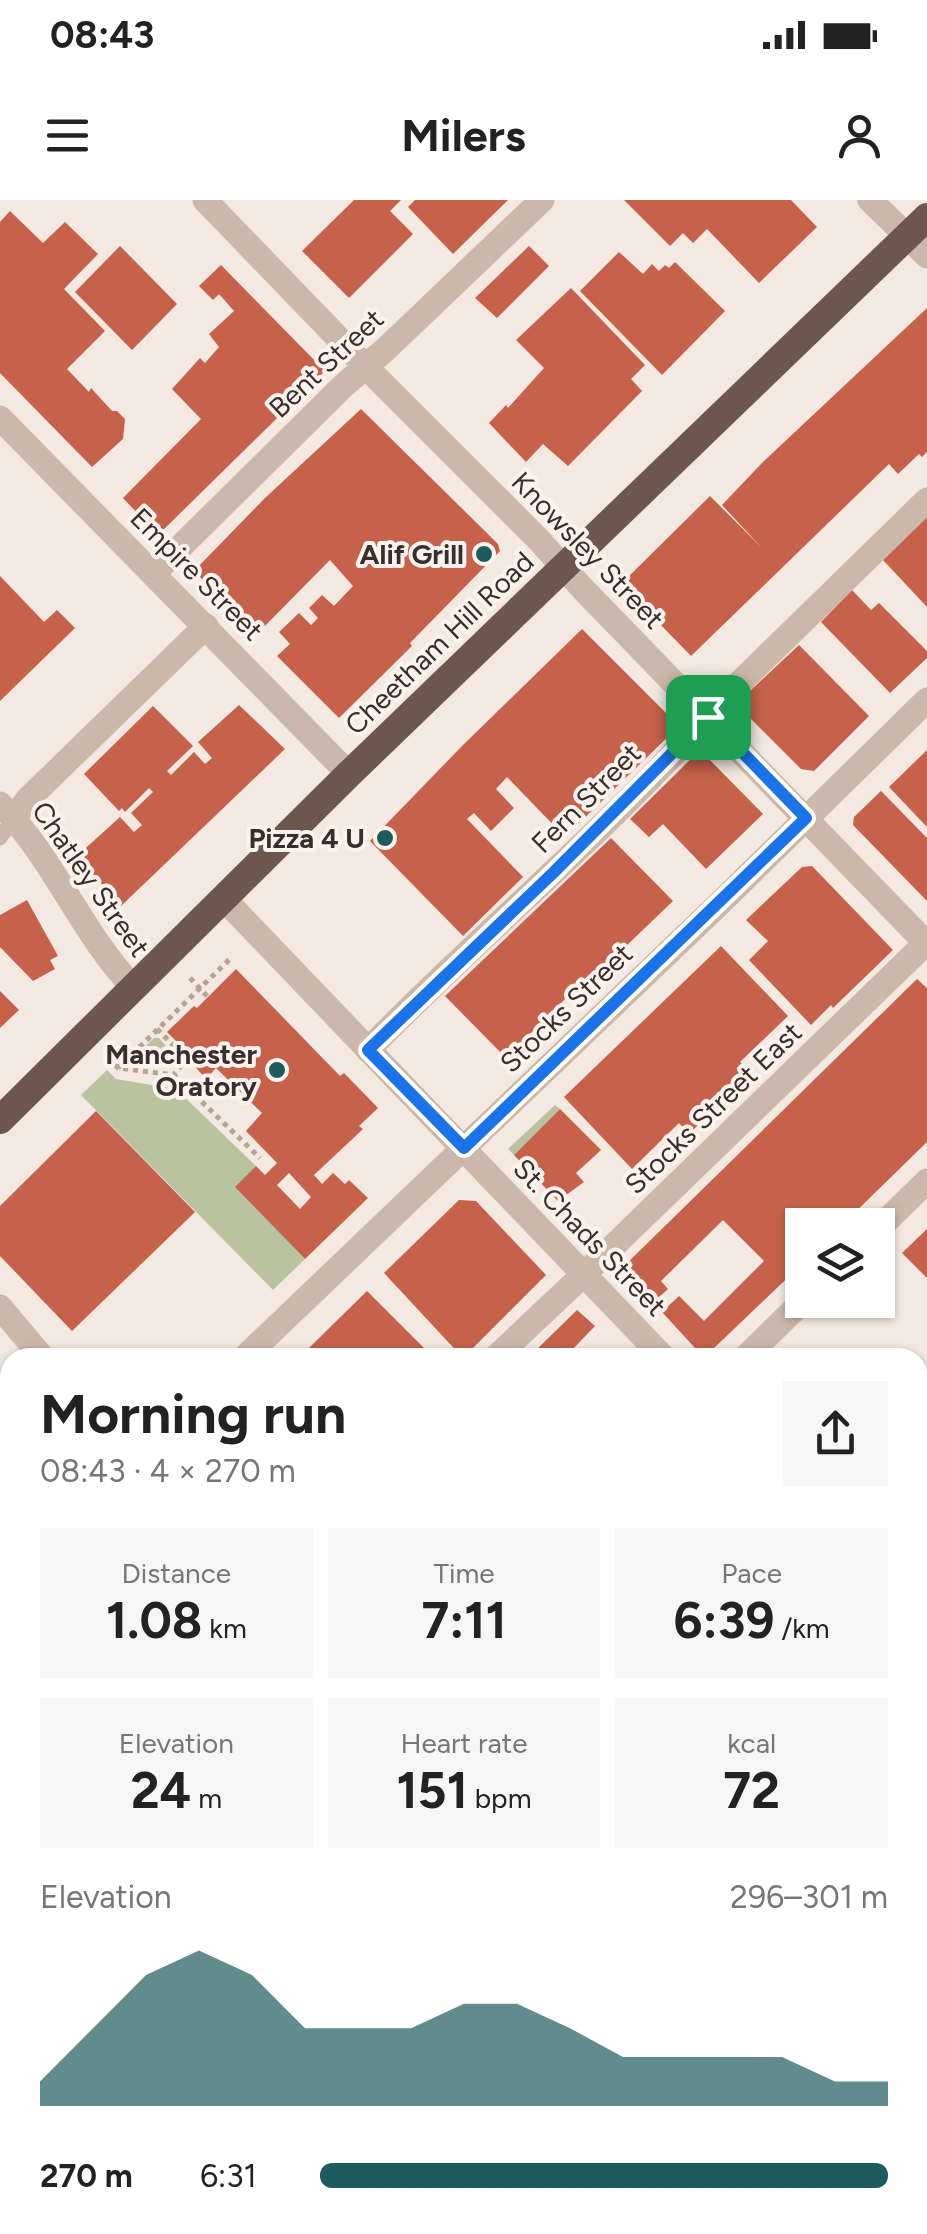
<!DOCTYPE html>
<meta charset="utf-8">
<style>
:root{--surface:#fff;--page:#f6f6f6;--text:#222;--muted:#767676;--accent:#1f5b5c}
body{margin:0;font-family:Figtree,sans-serif;background:var(--page);color:var(--text);height:100vh;display:flex;flex-direction:column;font-size:38px;white-space:nowrap}
*{box-sizing:border-box;margin:0}
p{font-size:32px;color:var(--muted)}
.icon{flex:none;width:55px;height:55px;fill:none;stroke:currentColor;stroke-width:2;stroke-linecap:round;stroke-linejoin:round}
.map{position:relative;flex:1;overflow:hidden}
.sheet{position:absolute;left:0px;top:1148px;width:928px;height:888px;display:flex;flex-direction:column;background:var(--surface);border-radius:30px 30px 0 0;box-shadow:0 2px 8px #0004}
.sheet>*{flex:none}
.buttons{position:absolute;left:785px;top:1008px;display:grid;gap:20px}
.buttons a{display:grid;place-items:center;width:110px;height:110px;border-radius:0px;background:var(--surface);box-shadow:0 2px 8px #0004;font-size:50px}
.pin{position:absolute;display:grid;place-items:center;width:85px;height:85px;color:#fff;margin:-42px;border-radius:20px;box-shadow:0 5px 15px #0006}
.round{display:grid;place-items:center;flex:none;width:105px;height:105px;border-radius:0px;background:var(--page)}
.overview{display:flex;align-items:center;justify-content:space-between;height:170px;padding:0 40px}
h1{font-size:55px;font-weight:700;line-height:75px}
.stats{display:grid;grid-template-columns:repeat(3,1fr);gap:15px;height:170px;padding:10px 40px}
.stats div{display:grid;align-content:center;border-radius:0px;background:var(--page);text-align:center}
.stats b{font-size:50px;font-weight:700}
.stats small{font-size:28px;font-weight:400}
.stats p{font-size:28px}
.chart{height:280px;padding:20px 40px}
.chart p{display:flex;justify-content:space-between}
.chart svg{width:100%;height:180px;margin-top:10px;fill:var(--accent);opacity:.7}
ul{padding:0 40px;list-style:none;font-size:32px}
li{display:grid;grid-template-columns:160px 120px 1fr;align-items:center;height:75px}
li i{height:25px;border-radius:12px;background:var(--accent)}
.status{display:flex;justify-content:space-between;align-items:center;height:70px;padding:0 50px;background:var(--surface);direction:ltr}
.status svg{height:28px;fill:currentColor}
header{display:flex;justify-content:space-between;align-items:center;height:130px;padding:0 40px;background:var(--surface);font-size:45px;font-weight:700}
.map>svg:first-child{display:block}
.green{fill:#b9c39f}
.building{fill:#c6624b;fill-rule:evenodd}
.lines{fill:none;stroke-linecap:round;stroke-linejoin:round}
.path{stroke:#b8a295;stroke-width:5;stroke-dasharray:5 5;stroke-linecap:butt}
.service{stroke:#ccb8ab;stroke-width:15}
.minor{stroke:#ccb8ab;stroke-width:25}
.tertiary{stroke:#ccb8ab;stroke-width:25}
.trunk{stroke:#6c564e;stroke-width:28}
.route-casing{stroke:#fff;stroke-width:20}
.route{stroke:#1a73e8;stroke-width:12}
.poi-dot{fill:#1f5b5c;stroke:#faf3ed;stroke-width:4}
.labels{text-anchor:middle;dominant-baseline:central;stroke-width:8;stroke-linejoin:round;paint-order:stroke}
.street-label{font-size:28px;fill:#3a2e2a;stroke:#faf3ed}
.poi-label{font-size:28px;font-weight:bold;fill:#3a2e2a;stroke:#faf3ed;text-anchor:end}
</style>
<div class="status"><b>08:43</b><svg viewBox="0 0 49 12"><path d="M0 12V9h3v3zM5 12V6h3v6zM10 12V3h3v9zM15 12V0h3v12zM26 1h20v11H26zM47 4h2v5h-2z"/></svg></div>
<header><svg class="icon" aria-label="menu" viewBox="0 0 24 24"><path d="M4 6h16M4 12h16M4 18h16"/></svg>Milers<svg class="icon" aria-label="person" viewBox="0 0 24 24"><circle cx="12" cy="8" r="4"/><path d="M4 21q1-7 8-7t8 7"/></svg></header>
<div class="map">
<svg width="927" height="2034" viewBox="0 0 927 2034">
<rect width="100%" height="100%" fill="#f3e9e0"/>
<g class="green">
<path d="M154 838H159L176 858 175 862 132 863V860Z"/>
<path d="M107 870 116 879 176 889 256 966 236 987 305 1059 273 1090 81 895Z"/>
<path d="M555 905 560 909 514 955 508 949Z"/>
<path d="M10 2003V2025H100L90 2034H0V2012Z"/>
</g>
<g class="building">
<path d="M354 0H401L390 11 413 34 349 98 302 51Z"/>
<path d="M415 0H508L453 54 408 7Z"/>
<path d="M624 0H791L817 27 759 83 707 29 693 43 683 33 670 46Z"/>
<path d="M10 11 43 43 65 22 98 54 64 89 105 131 67 169 89 192 91 188 112 211H117L125 219 123 239 92 267 0 173V22Z"/>
<path d="M120 46 177 104 132 150 75 92Z"/>
<path d="M529 46 549 66 497 118 475 98Z"/>
<path d="M619 52 643 74 652 64 659 71 665 65 669 68 675 62 725 111 662 175 580 91Z"/>
<path d="M221 65 325 171 158 335 123 298 201 219 172 189 200 158 205 163 219 147 209 134 234 111 219 94 213 100 199 86Z"/>
<path d="M571 88 645 165 631 179 642 191 568 266 543 244 526 262 489 223 506 205 508 208 544 168 516 140Z"/>
<path d="M927 108V252L922 257 919 254 898 274 889 264 691 456 621 384 710 296 762 348 722 305 763 262Z"/>
<path d="M361 209 498 344 500 351 410 443 412 446 339 518 277 456 290 444 279 432 299 413 311 425 318 418 309 408 322 395 334 406 353 386 330 360 257 434 194 371 265 298Z"/>
<path d="M927 316V407L883 360Z"/>
<path d="M0 376 44 422 57 410 75 428 0 501Z"/>
<path d="M852 390 871 410 879 403 927 451V458L890 493 821 422Z"/>
<path d="M582 429 679 526 565 637 507 577 496 589 514 608 491 631 474 613 467 619 523 677 463 736 370 641 463 545Z"/>
<path d="M799 445 869 516 814 571 801 569 736 504Z"/>
<path d="M239 505 285 549 121 706 77 656 120 617 134 632 142 625 131 613 153 592 149 588 125 612 122 608 119 611 84 574 153 506 193 546 167 571 171 575 194 552 205 564 212 558 198 542Z"/>
<path d="M700 550 763 614 706 669 663 624 649 637 630 619Z"/>
<path d="M927 550V627L889 587Z"/>
<path d="M881 591 927 638V701L853 625 854 617Z"/>
<path d="M611 638 673 701 571 799 568 796 506 858 445 796Z"/>
<path d="M812 666 893 750 833 808 831 805 811 825 749 760 768 741 746 720 802 667Z"/>
<path d="M27 700 58 756 50 760 55 769 33 781 0 747V715Z"/>
<path d="M721 746 788 816 740 862 751 872 689 934 679 923 632 969 564 897Z"/>
<path d="M236 769 340 876 344 873 378 908 359 926 363 929 314 975 322 984 333 973 345 984 349 980 368 998 305 1059 235 987 256 966 265 975 277 963 246 931 262 913 216 868 206 879 190 861 193 858 167 832 194 806 197 808ZM289 973 311 997 300 1009 277 985Z"/>
<path d="M917 779 927 788V942L842 1025H802V1064L713 1149 695 1148 662 1112 679 1096 704 1121 764 1061 723 1020 661 1081 668 1089 653 1103 620 1070Z"/>
<path d="M0 791 19 810 0 828Z"/>
<path d="M560 909 601 950 576 973 584 982 558 1001 514 955Z"/>
<path d="M96 911 195 1012 72 1131 0 1056V1006Z"/>
<path d="M459 1000 476 1001 546 1075 463 1158 384 1073Z"/>
<path d="M927 1029V1078L902 1053Z"/>
<path d="M367 1091 434 1158H318L309 1148Z"/>
<path d="M577 1110 595 1126 570 1152 575 1158H528Z"/>
<path d="M10 1237V1292L6 1286 0 1290V1246Z"/>
<path d="M10 1564V1662L0 1670V1572Z"/>
<path d="M927 1602V1769L918 1776V1610Z"/>
<path d="M10 1783V1889L0 1897V1791Z"/>
</g>
<g class="lines">
<g class="path">
<path d="M190 778 208 797"/>
<path d="M157 829 187 859 174 874"/>
<path d="M108 857 118 868 174 875 260 958"/>
<path d="M118 868 230 759"/>
<path d="M0 1405 10 1424"/>
<path d="M0 1471 10 1463"/>
<path d="M0 1507 10 1499"/>
</g>
<g class="service">
<path d="M0 638 14 618"/>
<path d="M0 1318 10 1313"/>
<path d="M137 2034 142 2025"/>
</g>
<g class="minor">
<path d="M205 0 366 167 538 339 583 389 927 744"/>
<path d="M907 36 927 56"/>
<path d="M0 218 349 574"/>
<path d="M154 373 342 187 387 148 542 0"/>
<path d="M0 604C54 658 81 733 134 788"/>
<path d="M14 618 28 599 206 426"/>
<path d="M224 699 664 1158"/>
<path d="M368 850C483 731 614 626 722 500L927 300"/>
<path d="M878 1029 927 981"/>
<path d="M0 1107 43 1158"/>
<path d="M244 1158 718 705 927 500"/>
<path d="M495 1158 601 1058 927 742"/>
<path d="M745 1158 804 1100"/>
<path d="M918 1196 927 1193"/>
<path d="M0 1215 10 1205"/>
<path d="M918 1802 927 1795"/>
<path d="M0 1953 10 1945"/>
<path d="M215 2025 223 2034"/>
<path d="M816 2025 825 2034"/>
<path d="M902 2034 912 2025"/>
</g>
<path class="tertiary" d="M870 0 907 36"/>
<path class="trunk" d="M0 920 349 574 927 17"/>
</g>
<g class="lines">
<g class="route-casing">
<path id="route" d="M708 517 806 618 464 948 368 850 554 672Z"/>
</g>
<use href="#route" class="route"/>
</g>
<g class="poi-dot">
<circle cx="484" cy="354" r="10"/>
<circle cx="385" cy="638" r="10"/>
<circle cx="277" cy="870" r="10"/>
</g>
<g class="labels">
<g class="street-label">
<text transform="translate(326 163) rotate(-43)">Bent Street</text>
<text transform="translate(588 350) rotate(46)">Knowsley Street</text>
<text transform="translate(197 374) rotate(45)">Empire Street</text>
<text transform="translate(439 443) rotate(-44)">Cheetham Hill Road</text>
<text transform="translate(586 598) rotate(-45)">Fern Street</text>
<text transform="translate(91 679) rotate(55)">Chatley Street</text>
<text transform="translate(566 808) rotate(-44)">Stocks Street</text>
<text transform="translate(713 908) rotate(-44)">Stocks Street East</text>
<text transform="translate(590 1037) rotate(46)">St. Chads Street</text>
</g>
<g class="poi-label">
<text x="464" y="354">Alif Grill</text>
<text x="365" y="638">Pizza 4 U</text>
<text x="257" y="854">Manchester<tspan x="257" dy="32">Oratory</tspan></text>
</g>
</g>
</svg>
<div class="buttons">
<a><svg class="icon" aria-label="layers" viewBox="0 0 24 24"><path d="M12 4l9 5-9 5-9-5zM3 14l9 5 9-5"/></svg></a>
</div>
<div class="pin" style="left:708px;top:517px;background:#1e9e55"><svg class="icon" aria-label="arrive" viewBox="0 0 24 24"><path d="M6 21V4h12l-3 4 3 4H6"/></svg></div>
<section class="sheet">
<div class="overview"><div><h1>Morning run</h1><p>08:43 · 4 × 270 m</p></div><a class="round"><svg class="icon" aria-label="share" viewBox="0 0 24 24"><path d="M12 15V3M7 8l5-5 5 5M5 13v7h14v-7"/></svg></a></div>
<div class="stats">
<div><p>Distance</p><b>1.08<small> km</small></b></div>
<div><p>Time</p><b>7:11</b></div>
<div><p>Pace</p><b>6:39<small> /km</small></b></div>
</div>
<div class="stats">
<div><p>Elevation</p><b>24<small> m</small></b></div>
<div><p>Heart rate</p><b>151<small> bpm</small></b></div>
<div><p>kcal</p><b>72</b></div>
</div>
<div class="chart"><p><span>Elevation</span>296–301 m</p>
<svg viewBox="0 0 160 44" preserveAspectRatio="none"><path d="M0 44V38L10 25L20 12L30 6L40 12L50 25L60 25L70 25L80 19L90 19L100 25L110 32L120 32L130 32L140 32L150 38L160 38V44z"/></svg>
</div>
<ul>
<li><b>270 m</b>6:31<i style="width:100%"></i></li>
</ul>
</section>
</div>
